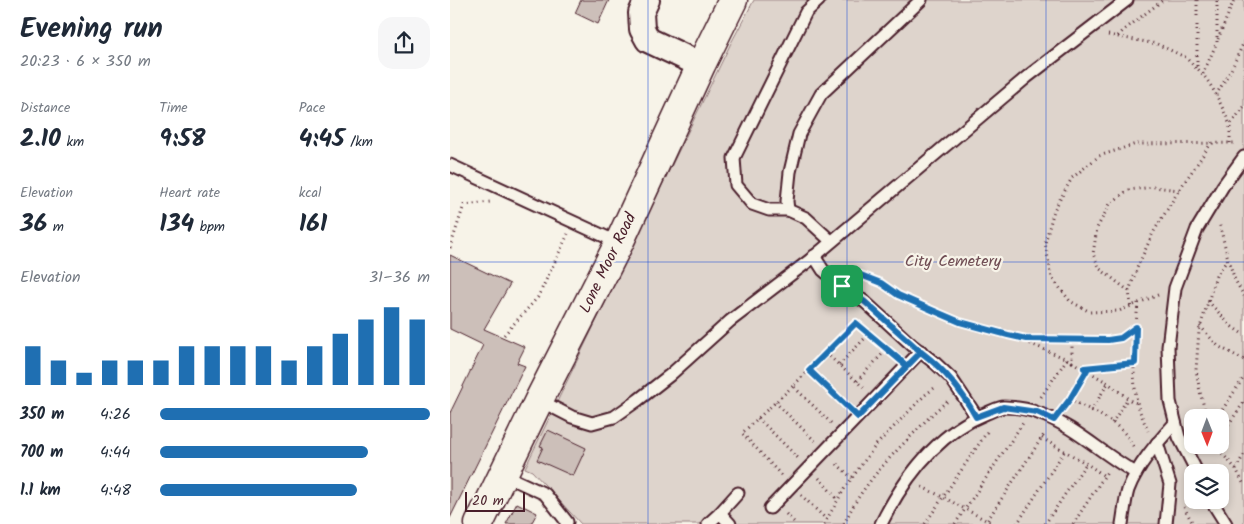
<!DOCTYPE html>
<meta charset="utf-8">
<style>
:root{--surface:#fff;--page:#f6f6f7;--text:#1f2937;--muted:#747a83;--accent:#1f6fb2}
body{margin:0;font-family:Kalam,sans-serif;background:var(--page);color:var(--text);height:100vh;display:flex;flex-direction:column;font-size:19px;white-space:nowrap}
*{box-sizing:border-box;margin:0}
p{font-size:16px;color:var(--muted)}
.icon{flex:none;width:28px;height:28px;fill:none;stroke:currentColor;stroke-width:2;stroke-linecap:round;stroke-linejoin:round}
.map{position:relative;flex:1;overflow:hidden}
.panel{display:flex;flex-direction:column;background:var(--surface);width:450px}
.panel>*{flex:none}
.needle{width:32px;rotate:179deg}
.controls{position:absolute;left:734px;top:409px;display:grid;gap:10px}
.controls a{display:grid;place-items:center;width:45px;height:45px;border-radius:10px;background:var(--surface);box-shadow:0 2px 8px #0003;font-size:25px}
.scale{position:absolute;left:15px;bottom:12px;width:60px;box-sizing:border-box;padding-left:5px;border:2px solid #4a1f2b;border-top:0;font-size:14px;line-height:18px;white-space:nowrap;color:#4a1f2b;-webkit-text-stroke:4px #f7f3e8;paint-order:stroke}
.pin{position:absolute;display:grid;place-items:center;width:42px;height:42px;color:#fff;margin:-21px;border-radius:10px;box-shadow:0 2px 8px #0006}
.round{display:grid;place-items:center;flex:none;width:52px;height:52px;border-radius:15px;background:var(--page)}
.summary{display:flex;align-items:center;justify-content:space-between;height:85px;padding:0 20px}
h1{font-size:28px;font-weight:700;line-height:38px}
.figures{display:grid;grid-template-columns:repeat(3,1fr);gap:8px;height:85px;padding:5px 20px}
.figures div{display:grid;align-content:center}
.figures b{font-size:25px;font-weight:700}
.figures small{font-size:14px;font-weight:400}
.figures p{font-size:14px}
.chart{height:140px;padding:10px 20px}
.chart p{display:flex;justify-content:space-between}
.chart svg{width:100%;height:90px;margin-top:5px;stroke:var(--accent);stroke-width:6}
ul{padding:0 20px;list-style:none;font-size:16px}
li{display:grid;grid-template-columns:80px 60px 1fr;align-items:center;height:38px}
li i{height:12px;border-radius:6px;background:var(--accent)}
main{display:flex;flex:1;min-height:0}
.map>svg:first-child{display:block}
.green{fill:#ded4cc;stroke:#947a7c;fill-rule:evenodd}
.building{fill:#ccbfb9;stroke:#4a1f2b}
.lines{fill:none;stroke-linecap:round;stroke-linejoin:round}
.lane-casing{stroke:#4a1f2b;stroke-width:15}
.street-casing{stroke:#4a1f2b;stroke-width:28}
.secondary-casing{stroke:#4a1f2b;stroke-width:31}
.path{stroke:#4a1f2b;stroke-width:3;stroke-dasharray:1 4;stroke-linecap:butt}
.lane{stroke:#f7f3e8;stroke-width:11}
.street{stroke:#f7f3e8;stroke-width:24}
.secondary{stroke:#f7f3e8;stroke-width:28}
.route-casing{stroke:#fff;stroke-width:10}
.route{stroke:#1f6fb2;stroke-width:6}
.grid{fill:none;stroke:#1d4ed8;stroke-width:1;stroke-opacity:0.55}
.labels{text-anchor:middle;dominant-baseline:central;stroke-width:4.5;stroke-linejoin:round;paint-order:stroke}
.park-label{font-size:16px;fill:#6f4c53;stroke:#f7f3e8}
.street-label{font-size:16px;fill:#4a1f2b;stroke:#f7f3e8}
</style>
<main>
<section class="panel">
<div class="summary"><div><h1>Evening run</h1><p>20:23 · 6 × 350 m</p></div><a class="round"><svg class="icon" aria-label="share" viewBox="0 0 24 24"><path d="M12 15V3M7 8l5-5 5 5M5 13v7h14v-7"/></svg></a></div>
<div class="figures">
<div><p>Distance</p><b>2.10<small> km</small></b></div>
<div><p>Time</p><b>9:58</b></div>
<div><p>Pace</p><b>4:45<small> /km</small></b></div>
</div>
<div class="figures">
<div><p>Elevation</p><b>36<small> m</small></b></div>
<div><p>Heart rate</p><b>134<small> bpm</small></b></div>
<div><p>kcal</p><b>161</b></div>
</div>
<div class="chart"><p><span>Elevation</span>31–36 m</p>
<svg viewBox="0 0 160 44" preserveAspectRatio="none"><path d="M5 44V25M15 44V32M25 44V38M35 44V32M45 44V32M55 44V32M65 44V25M75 44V25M85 44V25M95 44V25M105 44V32M115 44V25M125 44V19M135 44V12M145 44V6M155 44V12"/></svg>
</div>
<ul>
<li><b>350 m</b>4:26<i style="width:100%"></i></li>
<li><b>700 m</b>4:44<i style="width:77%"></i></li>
<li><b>1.1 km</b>4:48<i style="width:73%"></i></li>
</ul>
</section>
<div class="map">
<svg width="794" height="524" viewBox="0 0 794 524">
<rect width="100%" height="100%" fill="#f7f3e8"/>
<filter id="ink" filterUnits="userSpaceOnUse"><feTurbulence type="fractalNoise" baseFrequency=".02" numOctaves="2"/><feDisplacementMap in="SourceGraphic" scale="10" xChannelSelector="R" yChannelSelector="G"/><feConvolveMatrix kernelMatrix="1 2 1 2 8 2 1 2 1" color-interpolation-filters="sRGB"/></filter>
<g filter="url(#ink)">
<path class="green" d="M304 0H794V524H131L82 471 75 468 281 43ZM742 418H770V445H742ZM742 472H770V500H742Z"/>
<g class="building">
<path d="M131 0H159L148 24 125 13Z"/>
<path d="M0 255 60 284 34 329 75 347 67 363 75 366 0 518V413L33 345 0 329Z"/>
<path d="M98 430 136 448 123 476 87 460 93 447 90 446Z"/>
<path d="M67 503 87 513 81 524H56Z"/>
</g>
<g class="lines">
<g class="lane-casing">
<g id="lane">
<path d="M369 0 356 12 284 158 286 185 302 204 319 210H338L356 218 381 241"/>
<path d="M0 165 169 243"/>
<path d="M338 210 337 201 340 172 349 134 371 94 471 0"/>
<path d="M364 256 373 270 392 286 415 302 463 346 485 363 501 378 527 417"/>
<path d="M89 400 122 417 142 423 164 417 188 400 220 375 280 321 360 260 577 77 677 0"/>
<path d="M707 443 720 484 716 524"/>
<path d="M747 472 729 437 720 401 718 347 725 288 747 229 773 186 794 157"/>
<path d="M54 475 95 494 117 522 116 524"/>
<path d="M761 500 776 524"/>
<path d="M320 508 471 351"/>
<path d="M270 513 288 493"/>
<path d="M258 524 270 513 280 524"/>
<path d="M431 524C454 478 487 433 537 413 542 411 549 407 554 407 564 407 579 409 588 413 625 426 652 454 686 473"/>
<path d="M672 524C674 513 675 500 678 490 688 464 707 443 725 423"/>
</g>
</g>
<g class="street-casing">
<path id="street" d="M197 0 191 13 192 29 198 40 251 65"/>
</g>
<g class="secondary-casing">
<path id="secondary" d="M29 524 89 400 169 243 251 65 283 0"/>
</g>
<g class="path">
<path d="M747 0V68C763 84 771 105 780 125"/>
<path d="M658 35 707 44 735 57 746 68"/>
<path d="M668 36 674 30 713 0"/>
<path d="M768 39 784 0"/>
<path d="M753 74 767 42V0"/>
<path d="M766 95 781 70 794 42"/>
<path d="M780 143V125L794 107"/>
<path d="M0 248 14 205 40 202"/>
<path d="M778 259 785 280 794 296"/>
<path d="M401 275 403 272C430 283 454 298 480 309 511 323 543 332 576 339"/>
<path d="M679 291 650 269 643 254 647 228 660 204 678 190 704 187 729 190"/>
<path d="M708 295 669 311 640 312 620 301 602 278 595 243 604 210 622 178 649 156 686 144 786 143"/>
<path d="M758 301 781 326 794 335"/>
<path d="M688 303C685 335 681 369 687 401 689 411 694 421 698 431"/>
<path d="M681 306 679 291 687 268 703 233 729 190 762 142"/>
<path d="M750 326 768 346 794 360"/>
<path d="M54 335 88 297 118 234"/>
<path d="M376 353 414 388"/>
<path d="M617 359 622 362V340"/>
<path d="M622 362 658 383 681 401 687 403"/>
<path d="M389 365 419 334"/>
<path d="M636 368 685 363"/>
<path d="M359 370 396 406"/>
<path d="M407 381 437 349"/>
<path d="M591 397 617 359 581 344 576 339 658 340 671 338 686 327"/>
<path d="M620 399 637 370"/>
<path d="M325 402 365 441"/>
<path d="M613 407 620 399C644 413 672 421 684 448"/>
<path d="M641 411 658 383"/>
<path d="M308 418 348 458"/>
<path d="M757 418 750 392 746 370 749 331 766 276 778 259 769 222"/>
<path d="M767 418 794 377"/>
<path d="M381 423 343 386 406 323 446 356"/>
<path d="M662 423 678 398"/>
<path d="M770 437 794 402"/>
<path d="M592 438C613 451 635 461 654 476"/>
<path d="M767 445 770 451 786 469 794 485"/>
<path d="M387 464 402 478"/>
<path d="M786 469 794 454"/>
<path d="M331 475 292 433 343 386"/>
<path d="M369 478 388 500"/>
<path d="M472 487 493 497 543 524"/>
<path d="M351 495 376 519"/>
<path d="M734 507 743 524"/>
<path d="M336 514 346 524"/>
<path d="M374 524 396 486 426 445 475 395 487 386"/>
<path d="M394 524C410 488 437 460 464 433 475 422 485 410 498 401"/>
<path d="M475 524 539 429"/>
<path d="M505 524 573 423"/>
<path d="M535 524 595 433"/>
<path d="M567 524 614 452"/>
<path d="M595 524 637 462"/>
<path d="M623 524 657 472"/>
</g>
<use href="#lane" class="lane"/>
<use href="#street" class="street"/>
<use href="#secondary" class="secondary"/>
</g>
</g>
<g class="lines" filter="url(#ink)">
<g class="route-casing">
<path id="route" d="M392 286 415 302 471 352 457 366 406 323 359 370 408 417 471 352C496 371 511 390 526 417L553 407 587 412 604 420 620 399 637 370 634 368 685 363 686 327 671 338 658 340 576 339 558 335 510 322 482 310 448 295 431 283 403 272 392 286"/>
</g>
<use href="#route" class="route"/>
</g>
<path class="grid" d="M198 0V524M397 0V524M596 0V524M0 262H794"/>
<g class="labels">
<g class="park-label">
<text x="503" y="261">City Cemetery</text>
</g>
<g class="street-label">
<text transform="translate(158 263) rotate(-64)">Lone Moor Road</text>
</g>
</g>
</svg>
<div class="controls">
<a><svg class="needle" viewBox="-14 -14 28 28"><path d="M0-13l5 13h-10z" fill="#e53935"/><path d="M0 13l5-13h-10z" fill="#747a83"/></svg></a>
<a><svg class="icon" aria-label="layers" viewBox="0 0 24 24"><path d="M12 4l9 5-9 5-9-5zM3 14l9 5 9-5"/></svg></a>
</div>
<div class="scale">20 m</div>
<div class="pin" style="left:392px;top:286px;background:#1e9e55"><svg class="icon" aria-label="arrive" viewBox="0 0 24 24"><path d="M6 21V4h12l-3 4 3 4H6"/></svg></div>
</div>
</main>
